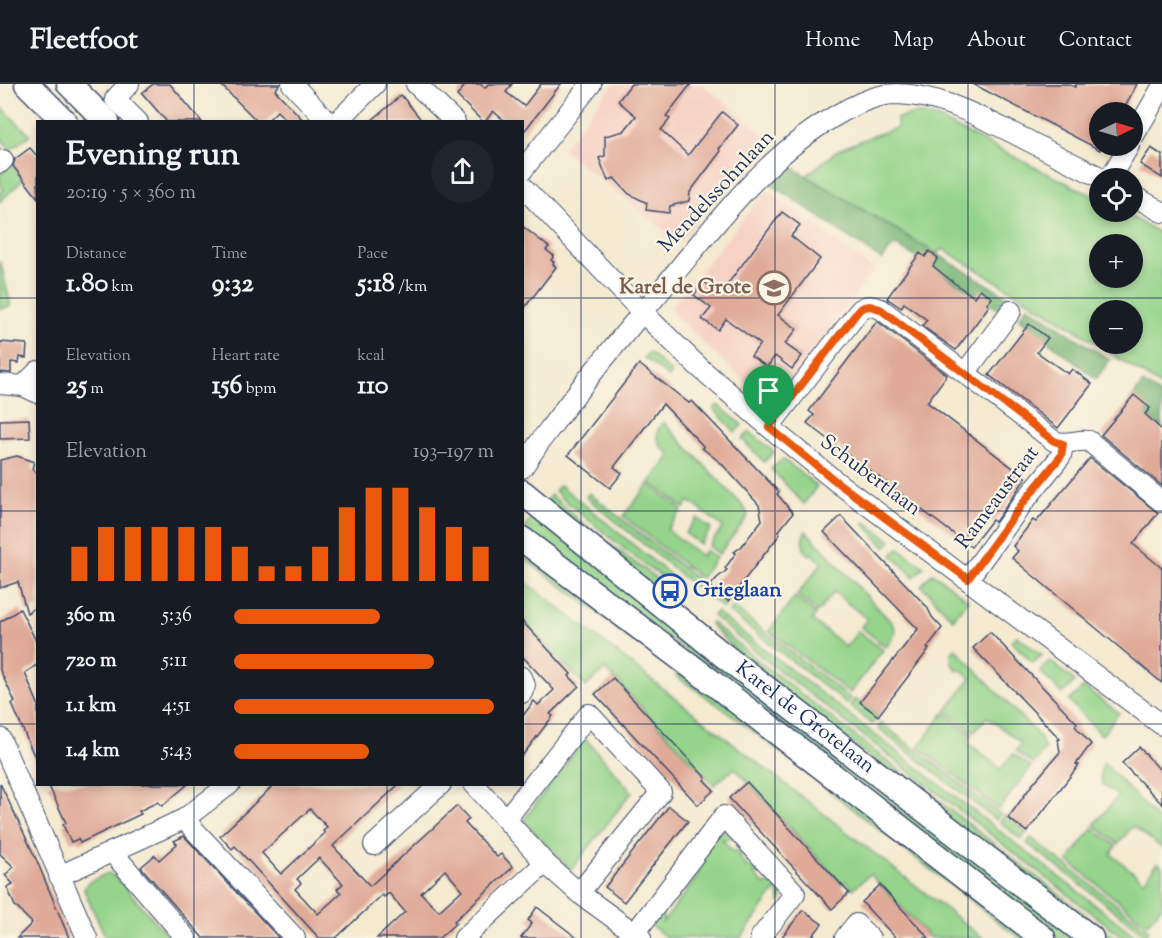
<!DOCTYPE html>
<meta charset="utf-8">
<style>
:root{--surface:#171b24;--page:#20242c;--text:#f1f3f6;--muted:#9ea1a6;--line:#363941;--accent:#ea580c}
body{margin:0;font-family:"Sorts Mill Goudy",serif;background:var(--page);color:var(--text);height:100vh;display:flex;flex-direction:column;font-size:22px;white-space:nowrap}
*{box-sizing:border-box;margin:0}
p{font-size:20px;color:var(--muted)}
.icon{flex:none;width:33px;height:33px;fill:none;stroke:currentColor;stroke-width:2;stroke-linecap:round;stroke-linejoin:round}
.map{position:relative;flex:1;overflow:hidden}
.side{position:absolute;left:36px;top:36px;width:488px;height:666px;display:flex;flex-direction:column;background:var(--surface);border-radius:0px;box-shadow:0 3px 9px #0003}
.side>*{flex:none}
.needle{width:39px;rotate:85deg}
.buttons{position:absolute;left:1089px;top:18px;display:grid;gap:12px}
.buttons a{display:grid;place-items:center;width:54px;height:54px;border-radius:50%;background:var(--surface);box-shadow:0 3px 9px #0003;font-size:30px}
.pin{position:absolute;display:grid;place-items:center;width:51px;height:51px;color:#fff;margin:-62px -26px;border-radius:50% 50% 50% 0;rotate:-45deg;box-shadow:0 0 6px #0007}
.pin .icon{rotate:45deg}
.round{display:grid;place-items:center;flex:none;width:63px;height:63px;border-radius:32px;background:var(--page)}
.headline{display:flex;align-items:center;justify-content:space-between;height:102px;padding:0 30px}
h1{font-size:33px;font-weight:800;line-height:45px}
.metrics{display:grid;grid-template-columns:repeat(3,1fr);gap:9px;height:102px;padding:6px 30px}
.metrics div{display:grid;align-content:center}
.metrics b{font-size:26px;font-weight:800}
.metrics small{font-size:16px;font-weight:400}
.metrics p{font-size:16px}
.chart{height:168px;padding:12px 30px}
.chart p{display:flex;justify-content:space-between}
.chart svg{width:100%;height:108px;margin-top:6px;stroke:var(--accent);stroke-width:6}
ul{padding:0 30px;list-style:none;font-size:20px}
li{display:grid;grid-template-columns:96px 72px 1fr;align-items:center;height:45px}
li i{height:15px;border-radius:8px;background:var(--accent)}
header{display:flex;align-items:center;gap:36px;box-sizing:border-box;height:84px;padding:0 30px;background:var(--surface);border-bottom:2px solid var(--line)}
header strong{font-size:28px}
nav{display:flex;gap:33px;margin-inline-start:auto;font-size:21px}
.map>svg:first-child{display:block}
.built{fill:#f6d2c4}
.green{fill:#95d48b;stroke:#588274;stroke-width:1.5;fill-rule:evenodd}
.forest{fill:#78b677;stroke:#4a726a;stroke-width:1.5}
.building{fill:#e0aa99;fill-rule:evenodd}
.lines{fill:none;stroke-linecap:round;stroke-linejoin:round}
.minor-casing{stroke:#3c4b6f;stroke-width:22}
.major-casing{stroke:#3c4b6f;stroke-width:27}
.minor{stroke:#fff;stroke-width:20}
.major{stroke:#fff;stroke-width:24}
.route-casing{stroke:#fff;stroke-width:12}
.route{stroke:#ea580c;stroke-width:8}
.grid{fill:none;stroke:#1b2f5e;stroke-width:1.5;stroke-opacity:0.55}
.labels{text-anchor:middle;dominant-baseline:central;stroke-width:4.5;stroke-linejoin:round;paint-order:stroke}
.street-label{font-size:21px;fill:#1b2f5e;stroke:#fcf5e5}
.education-label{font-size:21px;font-weight:bold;fill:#785e54;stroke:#fcf5e5;text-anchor:end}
.transit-label{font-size:21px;font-weight:bold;fill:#164399;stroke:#fcf5e5;text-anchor:start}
</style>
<header>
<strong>Fleetfoot</strong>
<nav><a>Home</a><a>Map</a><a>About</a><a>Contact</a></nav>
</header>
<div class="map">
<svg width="1162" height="854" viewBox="0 0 1162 854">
<rect width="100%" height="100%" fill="#fcf5e5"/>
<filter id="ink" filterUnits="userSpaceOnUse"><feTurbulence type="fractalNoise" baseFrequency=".0167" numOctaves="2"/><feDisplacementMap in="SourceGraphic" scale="12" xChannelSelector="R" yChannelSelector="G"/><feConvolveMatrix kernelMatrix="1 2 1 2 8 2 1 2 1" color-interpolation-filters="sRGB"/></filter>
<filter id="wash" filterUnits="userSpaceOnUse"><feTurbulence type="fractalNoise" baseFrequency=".008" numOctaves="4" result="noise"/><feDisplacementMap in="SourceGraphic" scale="24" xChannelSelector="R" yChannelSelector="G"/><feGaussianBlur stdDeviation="1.35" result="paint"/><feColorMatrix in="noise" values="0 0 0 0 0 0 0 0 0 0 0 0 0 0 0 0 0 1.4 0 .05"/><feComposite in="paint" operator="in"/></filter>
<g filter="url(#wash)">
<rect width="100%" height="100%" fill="#f4ead0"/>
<g class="built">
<path d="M613 0H702L772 57 726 102 679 158 562 65Z"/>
<path d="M769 107 874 186 774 320 737 291 674 231 671 226 672 222 752 124Z"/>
</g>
<g class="green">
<path d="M0 22 30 51 10 66 0 53Z"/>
<path d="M919 30 938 35 1099 115 1100 128H1122L1162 150V303L1067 240 943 165 937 170 806 92 838 66 867 54 897 44V34ZM1100 160H1132V194H1100ZM1100 226H1132V260H1100Z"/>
<path d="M10 79 23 95 0 118V109L4 105 0 101V90Z"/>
<path d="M0 176 11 222 0 225Z"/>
<path d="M649 268 672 289 669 293 644 274Z"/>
<path d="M718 321 742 341 735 348 714 325Z"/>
<path d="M663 338 743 422 748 430 746 435 719 470 709 462 723 443 689 417 684 424 650 398 671 371 660 362 661 360C654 352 657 345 663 338Z"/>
<path d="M750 348 774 368 764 378 742 355Z"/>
<path d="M783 375 817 402 804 420 771 385Z"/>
<path d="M649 400 682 426 667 445 701 472 706 466 716 474 701 494 623 432Z"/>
<path d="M560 401 679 498 675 503 628 468 563 415 555 407Z"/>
<path d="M589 409 702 499 698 505 586 413Z"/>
<path d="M551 411 588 444 669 504 667 507 638 492 546 417Z"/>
<path d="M536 429 1078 854H1056L683 565 524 445Z"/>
<path d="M697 434 711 445 700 460 685 449Z"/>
<path d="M866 438 891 457 885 463 864 440Z"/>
<path d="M806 447 892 539C899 549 892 555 886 563L861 543 867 535 834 508 818 528 797 511 822 479 811 469 809 471C802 465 800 455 806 447Z"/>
<path d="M522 464 596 519 635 556 633 559 591 523 522 473Z"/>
<path d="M899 464 924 483 914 493 892 471Z"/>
<path d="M933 489 968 516 953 535 921 501Z"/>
<path d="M522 495 983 854H930L870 790 853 805 846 797 842 800 735 684 714 701 605 585 586 603 522 536Z"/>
<path d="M705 502 727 519 723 524 702 507Z"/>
<path d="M795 513 816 530 812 536 846 563 858 547 883 566 850 609 769 547Z"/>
<path d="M733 523 851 615 847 620 729 528Z"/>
<path d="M716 528 1138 854H1124L762 573 713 532Z"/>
<path d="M711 538 751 571 1115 854H1104L746 577 710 540Z"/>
<path d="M1017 552 1042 571 1033 579 1011 557Z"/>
<path d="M955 564 1040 653 1045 665 1033 680 1016 667 1021 659 987 633 974 648 946 627 971 594 960 585 958 587 952 580 951 571Z"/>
<path d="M1050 577 1075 597 1062 610 1040 587Z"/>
<path d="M677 589 711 607 1029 854H1019L728 628 676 592Z"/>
<path d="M1084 603 1119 629 1102 651 1069 617Z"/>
<path d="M855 615 878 633 872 640 850 622Z"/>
<path d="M944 629 972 651 967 658 1001 685 1013 670 1031 683 999 725 918 663Z"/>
<path d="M881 639 1000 730 996 736 878 644Z"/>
<path d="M585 654 632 708 571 786 523 737Z"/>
<path d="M1104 679 1162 740V764L1133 742 1118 760 1094 741 1118 712 1102 700 1100 689Z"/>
<path d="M1005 731 1027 748 1021 755 1000 738Z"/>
<path d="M1093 744 1116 762 1111 770 1144 797 1158 779 1162 782V822L1147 840 1068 777Z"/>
<path d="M729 746 737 755H722L732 767H750L754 772H738L748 783H766L770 788 753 789 763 800H782L784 803 780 819 777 804 741 854H667L648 839 661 821 663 838 698 792 696 774 716 749Z"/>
<path d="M1031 754 1149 846 1146 851 1027 759Z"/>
<path d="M108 789 116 793 170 854H106L84 806 87 799Z"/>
</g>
<g class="forest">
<path d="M790 82 1007 212 998 225 898 162 892 163 882 176 771 100Z"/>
<path d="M1027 222 1110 276 1096 295 1019 234Z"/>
<path d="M1143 299 1162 312V343L1128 319Z"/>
</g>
<g id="blocks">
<g class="building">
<path d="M153 0H170L202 38H167L142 9Z"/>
<path d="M220 0H280L275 6 305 38H288L277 27 266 38H258Z"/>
<path d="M466 0H480L485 4 488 0H512L506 8 524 22 541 0H561L522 50V38H506L493 27 485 38H483L457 12Z"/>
<path d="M631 0H691L666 32 670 35 661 46 688 71 722 28 738 41 719 65 721 67 690 108 689 117 670 122 669 129 646 126 647 119 629 110 614 94 608 97 599 74 605 72V52L624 47 636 32 618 17Z"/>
<path d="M973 0H1068L1075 3 1076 0H1137L1122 28H1100V66Z"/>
<path d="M401 11 423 38H370L391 20Z"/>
<path d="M30 64 38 73V114L13 82 15 75Z"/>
<path d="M1151 64 1162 71V94L1140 80Z"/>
<path d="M782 128 800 141 791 152 820 175 778 231 797 245 785 260 802 272 792 285 775 272 767 283 751 272 760 260 726 235 718 246 702 235 711 224 694 211 704 198 720 210Z"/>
<path d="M522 142 549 163 546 166 554 172 551 176 554 178 553 180 556 183 522 227Z"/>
<path d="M929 167 938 174 933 182 953 198 974 213 980 205 992 214 987 220 989 222 956 266 922 242 927 236 904 219 901 224 887 214 920 169 925 173Z"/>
<path d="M877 237 947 291 927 318 1026 394 995 438 992 436 971 463 807 339 814 331 809 327Z"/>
<path d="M1029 240 1048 254 1037 268 1068 290 1072 285 1092 300 1058 344 989 291Z"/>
<path d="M0 258 27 260 26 274 20 273 19 279 11 278V289L0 288Z"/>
<path d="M639 280 689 319 692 317 779 408 777 410 793 429 778 448 780 450 728 517 710 502 717 494 727 486 725 484 736 469 734 468 741 463 762 436 759 421 721 379 702 364 704 363 663 320 614 383 622 389 610 404 568 371Z"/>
<path d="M1134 311 1150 324 1145 330 1162 346V402L1101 351Z"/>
<path d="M29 335 30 354 0 355V336Z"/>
<path d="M17 372 34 378 32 385 38 390V522L27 529 18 498 0 504V376Z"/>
<path d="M1090 374 1158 429 1133 460 1162 484V599L1012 474 1018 467 1013 462 1033 436 1036 438Z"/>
<path d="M841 432 927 523 932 533 942 544 927 564 929 565 878 632 860 618 918 545 824 448Z"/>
<path d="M20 525 38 561V580L25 589 38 620V681L12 620 15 618 0 586V538Z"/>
<path d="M522 537 571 590 569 592 579 602 550 630 553 632 522 672V633L534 617 538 621 554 606 522 572Z"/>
<path d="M990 548 1077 639 1075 642 1091 660 1076 680 1079 681 1027 748 1008 734 1032 701 1060 668 1058 656 1060 655 973 564Z"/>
<path d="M613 594 706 694 704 696 714 706 698 721 595 610Z"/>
<path d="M1139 663 1162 688V720L1122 679Z"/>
<path d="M747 698 849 809 832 825 729 714Z"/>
<path d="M0 699 37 777 69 854H17L32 839 15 822 7 803 13 800 5 791 14 783 0 770Z"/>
<path d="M48 700H188L162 722 158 718 139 727 141 730 80 759 78 755 71 758 63 741 66 739Z"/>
<path d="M275 700H399L333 762 370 802 457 722 469 735 465 739 480 755 497 773 501 770 513 783 454 837 456 839 439 854H377L405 828 389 809 384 813 382 811 336 854H319L235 762 232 765 220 752ZM310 725 327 743 323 747 325 749 281 790 262 769ZM319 774 343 800 337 805 341 809 318 830 295 805 301 799 297 795ZM445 786 462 806 439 827 421 809Z"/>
<path d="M669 722 688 737 624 818 605 803Z"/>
<path d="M184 752 279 854H203L141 783 155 771 159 776 177 760 174 757Z"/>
<path d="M880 801 904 827 929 854H896L872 829 862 818Z"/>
<path d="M537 823 559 840 577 854H521L532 839 528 836Z"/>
<path d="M803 826 822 840 811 854H781Z"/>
</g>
</g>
</g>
<g filter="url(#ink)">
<use href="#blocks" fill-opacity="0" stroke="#3c4b6f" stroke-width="1.5"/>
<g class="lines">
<g class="minor-casing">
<g id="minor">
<path d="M129 0 115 15 138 38"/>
<path d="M292 0 328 38"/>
<path d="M416 0 455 38"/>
<path d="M337 38 375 0"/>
<path d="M1132 55 1162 3"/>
<path d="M0 79 3 76"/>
<path d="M522 87 591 0"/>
<path d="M1110 94 1129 62"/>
<path d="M522 102 642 228 700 284 769 343 838 399 1162 641"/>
<path d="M1132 111 1162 128"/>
<path d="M965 289 1011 227"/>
<path d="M0 300 23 302 38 309"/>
<path d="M23 302 38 287"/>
<path d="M769 343 859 227C865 220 873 222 881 225L1054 357C1067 362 1076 355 1089 357L1162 418"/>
<path d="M522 384C531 372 538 359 548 347 581 302 617 258 653 216 710 148 762 72 842 28 859 19 877 10 897 10 942 11 982 34 1021 53 1048 67 1075 81 1102 94"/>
<path d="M968 495 1023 419 1061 372 1063 360"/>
<path d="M522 593 525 601 522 609"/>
<path d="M0 654 87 854"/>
<path d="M474 700 545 779 579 809 641 854"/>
<path d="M184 735 295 854"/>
<path d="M506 735 589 630 661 708 579 809"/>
<path d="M374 761 441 700"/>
<path d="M113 769 186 854"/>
<path d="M59 792 184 735 230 700"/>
<path d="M635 849 724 732 795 809 760 854"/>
<path d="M464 854 545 779"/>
<path d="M845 854 856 840 870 854"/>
</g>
</g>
<g class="major-casing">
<g id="major">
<path d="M27 0 65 38"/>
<path d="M69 0 107 38"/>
<path id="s1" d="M522 408 723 571 1091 854"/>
<path d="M522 455 704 592 1043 854"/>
</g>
</g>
<use href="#minor" class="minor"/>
<use href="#major" class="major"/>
</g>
</g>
<g class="lines" filter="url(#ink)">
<g class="route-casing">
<path id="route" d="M870 222 880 225 1054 357 1063 360 1061 372 1023 419 968 495 838 399 769 343 859 226 864 223Z"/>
</g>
<use href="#route" class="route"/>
</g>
<path class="grid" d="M194 0V38M387 0V38M581 0V854M775 0V854M968 0V854M0 214H38M522 214H1162M0 427H38M522 427H1162M0 640H38M522 640H1162M194 700V854M387 700V854"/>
<defs>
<g id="school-ring" transform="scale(1.725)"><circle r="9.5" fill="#fcf5e5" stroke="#8d6e63" stroke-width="1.5"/><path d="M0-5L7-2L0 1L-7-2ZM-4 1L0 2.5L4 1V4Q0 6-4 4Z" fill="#8d6e63"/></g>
<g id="bus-ring" transform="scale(1.725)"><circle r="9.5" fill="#fcf5e5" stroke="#1a4fb4" stroke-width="1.5"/><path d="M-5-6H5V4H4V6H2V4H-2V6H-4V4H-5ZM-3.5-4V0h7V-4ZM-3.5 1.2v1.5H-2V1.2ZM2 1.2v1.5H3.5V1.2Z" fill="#1a4fb4"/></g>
</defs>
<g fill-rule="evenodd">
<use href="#school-ring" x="774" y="204"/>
<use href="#bus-ring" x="670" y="507"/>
</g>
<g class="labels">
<g class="street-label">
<text transform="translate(717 108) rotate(-47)">Mendelssohnlaan</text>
<text transform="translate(870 392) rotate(37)">Schubertlaan</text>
<text transform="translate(998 414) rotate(-53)">Rameaustraat</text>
<text stroke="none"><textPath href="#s1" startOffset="362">Karel de Grotelaan</textPath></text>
</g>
<g class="education-label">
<text x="751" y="204">Karel de Grote</text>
</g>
<g class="transit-label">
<text x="693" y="507">Grieglaan</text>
</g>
</g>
</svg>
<div class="buttons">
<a><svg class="needle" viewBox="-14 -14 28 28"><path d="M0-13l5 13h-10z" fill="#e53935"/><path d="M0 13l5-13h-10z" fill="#9ea1a6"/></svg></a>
<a><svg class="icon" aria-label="locate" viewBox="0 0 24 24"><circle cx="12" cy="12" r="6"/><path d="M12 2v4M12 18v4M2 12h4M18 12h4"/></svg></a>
<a>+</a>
<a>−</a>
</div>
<div class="pin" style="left:769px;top:343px;background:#1e9e55"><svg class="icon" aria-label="arrive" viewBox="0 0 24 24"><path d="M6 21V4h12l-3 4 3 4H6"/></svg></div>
<section class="side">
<div class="headline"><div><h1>Evening run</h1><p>20:19 · 5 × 360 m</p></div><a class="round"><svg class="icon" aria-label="share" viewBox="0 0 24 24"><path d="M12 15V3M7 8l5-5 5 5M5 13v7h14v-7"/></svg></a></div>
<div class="metrics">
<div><p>Distance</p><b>1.80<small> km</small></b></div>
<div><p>Time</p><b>9:32</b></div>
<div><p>Pace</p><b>5:18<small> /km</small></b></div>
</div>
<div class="metrics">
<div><p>Elevation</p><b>25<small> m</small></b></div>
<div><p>Heart rate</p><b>156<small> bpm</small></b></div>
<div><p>kcal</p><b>110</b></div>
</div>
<div class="chart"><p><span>Elevation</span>193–197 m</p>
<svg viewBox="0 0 160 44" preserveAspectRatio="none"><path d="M5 44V30M15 44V22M25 44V22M35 44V22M45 44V22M55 44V22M65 44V30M75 44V38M85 44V38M95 44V30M105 44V14M115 44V6M125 44V6M135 44V14M145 44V22M155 44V30"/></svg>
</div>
<ul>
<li><b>360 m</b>5:36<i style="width:56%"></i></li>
<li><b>720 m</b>5:11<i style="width:77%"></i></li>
<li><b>1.1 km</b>4:51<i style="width:100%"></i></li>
<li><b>1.4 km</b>5:43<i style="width:52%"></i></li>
</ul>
</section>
</div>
